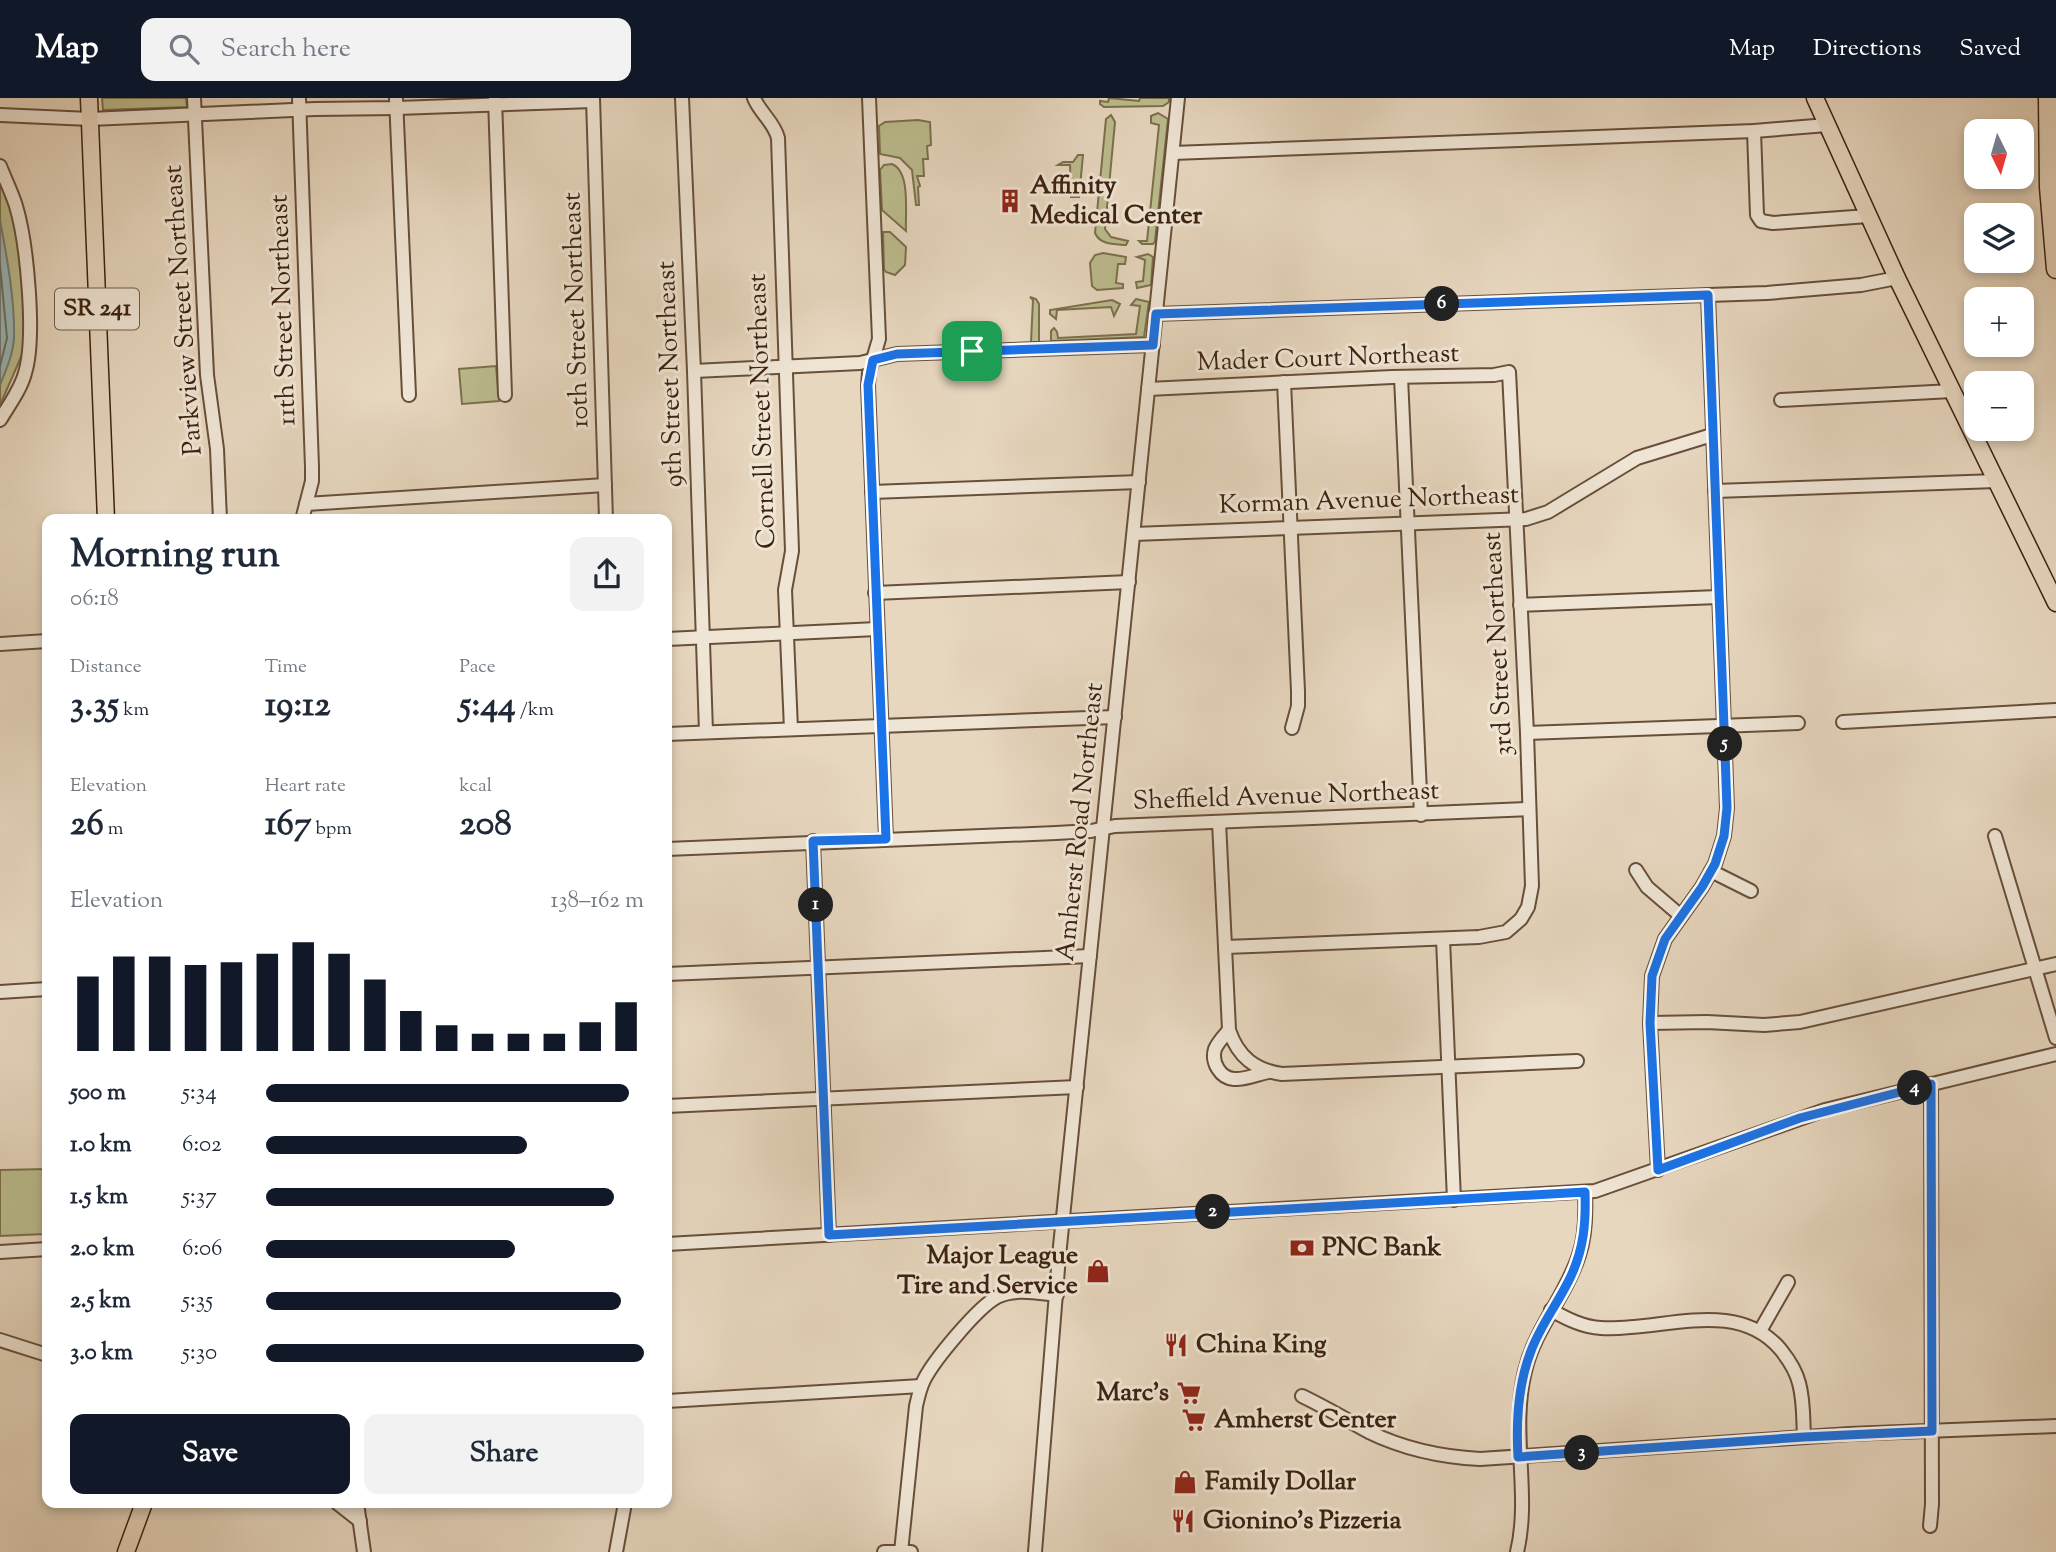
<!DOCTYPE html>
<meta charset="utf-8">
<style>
:root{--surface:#fff;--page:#f2f2f3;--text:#1f2937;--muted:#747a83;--accent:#111827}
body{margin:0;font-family:"Sorts Mill Goudy",serif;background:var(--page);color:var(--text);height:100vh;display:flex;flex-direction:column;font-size:26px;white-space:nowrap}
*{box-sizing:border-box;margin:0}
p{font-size:23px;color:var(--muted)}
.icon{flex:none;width:38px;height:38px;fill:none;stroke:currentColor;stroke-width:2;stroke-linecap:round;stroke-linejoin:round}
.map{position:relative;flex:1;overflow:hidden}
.drawer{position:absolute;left:42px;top:416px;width:630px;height:994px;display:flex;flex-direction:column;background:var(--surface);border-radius:14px;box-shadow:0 4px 10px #0003}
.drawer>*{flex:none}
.needle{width:46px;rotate:175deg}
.buttons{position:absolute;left:1964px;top:21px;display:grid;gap:14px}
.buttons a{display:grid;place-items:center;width:70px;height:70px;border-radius:14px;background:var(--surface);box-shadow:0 4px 10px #0003;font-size:35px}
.pin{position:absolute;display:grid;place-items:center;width:60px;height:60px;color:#fff;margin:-30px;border-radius:14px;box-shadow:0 4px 10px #0006}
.km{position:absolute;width:35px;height:35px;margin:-18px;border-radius:50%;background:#222;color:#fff;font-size:19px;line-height:35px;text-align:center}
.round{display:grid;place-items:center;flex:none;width:74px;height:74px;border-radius:14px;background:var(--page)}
.overview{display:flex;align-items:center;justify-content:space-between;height:119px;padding:0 28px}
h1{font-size:38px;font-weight:700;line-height:52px}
.metrics{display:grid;grid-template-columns:repeat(3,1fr);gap:10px;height:119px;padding:7px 28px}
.metrics div{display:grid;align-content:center}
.metrics b{font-size:35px;font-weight:700}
.metrics small{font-size:19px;font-weight:400}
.metrics p{font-size:19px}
.chart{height:196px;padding:14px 28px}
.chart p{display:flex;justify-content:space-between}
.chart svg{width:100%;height:126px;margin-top:7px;stroke:var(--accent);stroke-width:6}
.button{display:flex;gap:14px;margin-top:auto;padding:14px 28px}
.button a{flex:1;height:80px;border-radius:14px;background:var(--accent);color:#fff;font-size:28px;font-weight:700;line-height:80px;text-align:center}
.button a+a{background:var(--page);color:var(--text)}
ul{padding:0 28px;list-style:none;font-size:23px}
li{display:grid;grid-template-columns:112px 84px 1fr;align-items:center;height:52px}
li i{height:18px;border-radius:9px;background:var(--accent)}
header{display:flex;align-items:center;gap:42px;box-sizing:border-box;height:98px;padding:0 35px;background:var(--accent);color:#fff}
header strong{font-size:33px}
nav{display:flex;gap:38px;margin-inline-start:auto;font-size:24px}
.search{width:490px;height:63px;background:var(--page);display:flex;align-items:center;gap:18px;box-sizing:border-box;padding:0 24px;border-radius:14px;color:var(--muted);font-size:26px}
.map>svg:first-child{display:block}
.green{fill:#bcbd8e;stroke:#7c704e;stroke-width:2}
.water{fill:#99b8ba;stroke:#747c76;stroke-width:2}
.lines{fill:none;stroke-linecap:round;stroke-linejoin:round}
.shore{stroke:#6b6d64;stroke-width:2}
.minor-casing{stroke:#684f3b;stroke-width:16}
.major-casing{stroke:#3d220f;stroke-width:19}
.highway-casing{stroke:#3d220f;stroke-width:21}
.minor{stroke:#efe5d5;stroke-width:12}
.major{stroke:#e7d7bf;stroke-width:16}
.highway{stroke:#e7d7bf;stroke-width:18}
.route-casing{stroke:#fff;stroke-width:14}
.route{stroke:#1a73e8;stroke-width:9}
.labels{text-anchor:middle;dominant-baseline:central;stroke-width:6;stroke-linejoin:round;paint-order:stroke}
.shield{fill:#efe5d5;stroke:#725c4a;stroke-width:2}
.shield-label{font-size:24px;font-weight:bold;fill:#3d220f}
.poi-label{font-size:26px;font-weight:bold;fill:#3d220f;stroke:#efe5d5;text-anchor:start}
.street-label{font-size:26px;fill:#3d220f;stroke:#efe5d5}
</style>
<header>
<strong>Map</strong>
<div class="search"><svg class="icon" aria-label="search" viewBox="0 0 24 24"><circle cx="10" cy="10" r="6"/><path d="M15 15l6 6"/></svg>Search here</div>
<nav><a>Map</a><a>Directions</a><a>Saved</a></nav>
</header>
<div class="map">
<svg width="2056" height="1454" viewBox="0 0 2056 1454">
<rect width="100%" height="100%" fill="#e7d7bf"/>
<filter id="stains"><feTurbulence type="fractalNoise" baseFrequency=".00286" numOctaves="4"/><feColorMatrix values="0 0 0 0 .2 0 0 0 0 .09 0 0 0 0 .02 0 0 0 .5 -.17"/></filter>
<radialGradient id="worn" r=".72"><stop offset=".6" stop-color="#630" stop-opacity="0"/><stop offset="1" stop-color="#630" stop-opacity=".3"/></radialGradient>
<g class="green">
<path d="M102 0H186L187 9 103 12Z"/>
<path d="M1109 0 1139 3 1140 0H1169V4L1163 8 1104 9 1100 6V3L1108 4Z"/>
<path d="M1158 15 1168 21 1155 143 1153 146H1142L1139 143H1147L1159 27 1151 25V18Z"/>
<path d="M1111 17 1115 24 1105 131 1111 139 1128 143 1126 147C1115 146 1100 147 1095 135L1106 21Z"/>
<path d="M918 22 930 24 931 47 927 48 928 61H923L924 78H917L920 88 918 89 919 107H916L912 72 900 60 880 56 879 28 885 24Z"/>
<path d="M1078 57H1083L1079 99H1071L1070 67H1058L1063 64H1073Z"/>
<path d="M892 66C911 74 905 115 906 133L882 112 880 72 884 67Z"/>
<path d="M0 76 11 106 18 143 24 198 25 250 0 307Z"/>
<path d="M883 134H890L906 149 905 167 895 177 886 174 884 171Z"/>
<path d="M1103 155 1126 159 1125 166H1118L1116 185 1123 186V190L1097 192 1092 188 1090 165 1095 157Z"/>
<path d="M1148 156 1153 159 1151 187 1137 190 1136 184 1143 183 1145 162 1137 159Z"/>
<path d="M1030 199 1036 201 1039 206V244H1031L1033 202Z"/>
<path d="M1136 201 1149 204 1144 239 1051 243V233L1054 230 1057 234 1058 240 1136 236 1140 208 1131 207Z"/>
<path d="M1112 202 1120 206 1114 218 1111 209 1057 212 1056 221 1050 216V212Z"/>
<path d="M496 268 499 303 462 306 459 271Z"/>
<path d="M47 1071 45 1136 0 1138V1072Z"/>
</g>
<path class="water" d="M0 122C7 160 15 202 14 240 13 257 6 272 0 287Z"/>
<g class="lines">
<path class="shore" d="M0 167 7 240 0 268"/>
<g class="minor-casing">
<g id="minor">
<path d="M194 0 207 277 217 351 220 422"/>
<path d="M299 0 312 369V383L302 422"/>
<path d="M396 0 409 297"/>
<path d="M495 0 505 297"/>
<path d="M593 0 606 422"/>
<path d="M682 0 694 273 706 634"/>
<path d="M754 0C760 15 774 24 778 40L792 453 785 492 791 631"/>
<path d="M869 0 879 241 869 275 868 287 886 741"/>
<path d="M0 17 90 21 315 11 397 10 593 3"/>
<path d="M1754 33 1757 117 1761 123 1773 125 1868 118"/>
<path d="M1173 55 1754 33 1827 27"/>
<path d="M0 68C5 81 12 95 16 108 27 145 36 239 25 275 21 291 9 307 0 322"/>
<path d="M1156 216 1767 195 1861 187 1897 180"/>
<path d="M694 273 860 265 897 256 1153 247"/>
<path d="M1401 279 1421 717"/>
<path d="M1284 284 1298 593V608L1292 630"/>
<path d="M1148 291 1392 279 1494 277 1509 274 1527 635 1532 788 1528 809 1521 821 1506 834 1479 839 1225 849"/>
<path d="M1781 302 1952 293"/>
<path d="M1715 393 1996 383"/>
<path d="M872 394 1139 384"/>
<path d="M306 406 605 387"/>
<path d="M1134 436 1526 421 1548 414 1637 360 1712 337"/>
<path d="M875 495 1129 484"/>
<path d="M1520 507 1718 499"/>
<path d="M667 541 877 531"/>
<path d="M0 546 47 543"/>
<path d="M1843 624 2056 612"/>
<path d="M1527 635 1798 625"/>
<path d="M667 636 1115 619"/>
<path d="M1219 724 1229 932C1224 938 1218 944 1215 951 1211 964 1220 980 1234 981 1245 982 1258 976 1268 974"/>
<path d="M1995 738 2056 940"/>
<path d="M813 743 829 1137"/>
<path d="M667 751 1056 735 1091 733 1115 728 1529 711"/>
<path d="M1636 772 1647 789 1681 818"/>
<path d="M1711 773 1751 793"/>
<path d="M1443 841 1454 1102"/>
<path d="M667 876 1090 858"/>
<path d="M0 894 47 891"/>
<path d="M1650 925 1707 924 1764 927 1800 924 2056 866"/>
<path d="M1229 932C1238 959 1255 972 1282 976L1577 963"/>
<path d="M667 1008 1077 989"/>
<path d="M1658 1072 1650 925 1652 878 1665 841 1702 789 1715 766 1724 738 1727 710 1708 197"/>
<path d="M667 1146 1595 1093 1825 1012 2056 956"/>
<path d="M0 1154 47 1151"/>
<path d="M1551 1212C1567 1221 1583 1229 1601 1230 1661 1234 1736 1198 1781 1252 1789 1262 1796 1273 1799 1285 1804 1303 1803 1321 1804 1339"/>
<path d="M1760 1233 1788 1184"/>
<path d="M0 1242 47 1257"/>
<path d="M1302 1298C1325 1309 1347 1322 1369 1334 1404 1351 1441 1359 1480 1361L1850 1336 2056 1328"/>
<path d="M667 1303 921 1288"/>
<path d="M337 1405 360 1423"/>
<path d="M357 1405 364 1454"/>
<path d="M1930 1428 1932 1406 1931 986"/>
<path d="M616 1454 625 1405"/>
<path d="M884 1454H911"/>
<path d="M901 1454 916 1308C918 1299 920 1290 924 1282 934 1262 978 1209 997 1199 1015 1190 1038 1195 1057 1197"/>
<path d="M1035 1454 1059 1158 1178 0"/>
<path d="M1517 1454C1531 1396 1510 1334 1525 1273 1535 1230 1566 1198 1579 1157 1586 1137 1586 1115 1585 1094"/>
</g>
</g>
<g class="major-casing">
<g id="major">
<path d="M89 0 106 422"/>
<path d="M1815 0 1897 180 2056 505"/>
<path d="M126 1454 144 1405"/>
</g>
</g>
<g class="highway-casing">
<path id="highway" d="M2048 0 2049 89 2056 171"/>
</g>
<use href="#minor" class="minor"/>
<use href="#major" class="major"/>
<use href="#highway" class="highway"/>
</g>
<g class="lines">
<g class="route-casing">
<path id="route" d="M1708 197 1727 710 1724 738 1715 766 1702 789 1665 841 1652 878 1650 925 1658 1072 1800 1020 1931 986 1932 1333 1804 1339 1518 1359C1516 1324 1518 1286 1531 1253 1541 1226 1559 1204 1571 1178 1584 1150 1586 1124 1585 1094L829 1137 813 743 886 741 868 287 873 262 897 256 1153 247 1156 216Z"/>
</g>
<use href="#route" class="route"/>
</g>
<defs>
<g id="building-bare" transform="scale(1.89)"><path d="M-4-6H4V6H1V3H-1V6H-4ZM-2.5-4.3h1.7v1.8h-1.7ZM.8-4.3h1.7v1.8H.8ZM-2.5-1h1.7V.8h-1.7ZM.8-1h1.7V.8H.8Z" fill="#8f2418" stroke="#efe5d5" stroke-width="2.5" paint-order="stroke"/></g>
<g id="bank-bare" transform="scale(1.89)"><path d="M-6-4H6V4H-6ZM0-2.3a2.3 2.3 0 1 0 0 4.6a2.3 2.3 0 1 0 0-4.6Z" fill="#8f2418" stroke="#efe5d5" stroke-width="2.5" paint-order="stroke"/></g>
<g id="shop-bare" transform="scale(1.89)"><path d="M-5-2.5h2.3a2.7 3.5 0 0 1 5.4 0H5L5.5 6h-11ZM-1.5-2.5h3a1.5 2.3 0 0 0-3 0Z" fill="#8f2418" stroke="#efe5d5" stroke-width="2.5" paint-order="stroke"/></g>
<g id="restaurant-bare" transform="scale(1.89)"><path d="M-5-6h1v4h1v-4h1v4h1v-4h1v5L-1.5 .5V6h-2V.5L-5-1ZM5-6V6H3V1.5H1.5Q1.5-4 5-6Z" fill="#8f2418" stroke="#efe5d5" stroke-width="2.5" paint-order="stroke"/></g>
<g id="supermarket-bare" transform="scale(1.89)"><path d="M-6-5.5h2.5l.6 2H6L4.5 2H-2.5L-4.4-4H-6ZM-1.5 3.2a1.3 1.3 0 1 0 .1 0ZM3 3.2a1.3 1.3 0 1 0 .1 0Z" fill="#8f2418" stroke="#efe5d5" stroke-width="2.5" paint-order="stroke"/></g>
</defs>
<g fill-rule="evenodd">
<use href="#building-bare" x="1010" y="103"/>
<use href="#bank-bare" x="1302" y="1150"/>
<use href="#shop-bare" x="1098" y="1173"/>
<use href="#restaurant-bare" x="1176" y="1247"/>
<use href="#supermarket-bare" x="1189" y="1295"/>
<use href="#supermarket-bare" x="1194" y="1322"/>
<use href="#shop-bare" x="1185" y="1384"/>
<use href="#restaurant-bare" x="1183" y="1423"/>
</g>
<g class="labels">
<rect class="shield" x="55" y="190.5" width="84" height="41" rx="5"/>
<g class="shield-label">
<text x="97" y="211">SR 241</text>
</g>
<g class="poi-label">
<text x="1030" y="88">Affinity<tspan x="1030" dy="30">Medical Center</tspan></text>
<text x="1322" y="1150">PNC Bank</text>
<text x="1078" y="1158" text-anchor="end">Major League<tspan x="1078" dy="30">Tire and Service</tspan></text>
<text x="1196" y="1247">China King</text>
<text x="1169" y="1295" text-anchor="end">Marc's</text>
<text x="1214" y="1322">Amherst Center</text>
<text x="1205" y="1384">Family Dollar</text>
<text x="1203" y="1423">Gionino's Pizzeria</text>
</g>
<g class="street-label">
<text transform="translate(184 212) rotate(-94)">Parkview Street Northeast</text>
<text transform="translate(284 212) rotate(-92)">11th Street Northeast</text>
<text transform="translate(577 212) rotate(-92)">10th Street Northeast</text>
<text transform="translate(1328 261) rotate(-2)">Mader Court Northeast</text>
<text transform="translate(671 276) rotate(-92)">9th Street Northeast</text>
<text transform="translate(763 313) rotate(-92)">Cornell Street Northeast</text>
<text transform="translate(1369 403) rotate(-2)">Korman Avenue Northeast</text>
<text transform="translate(1499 546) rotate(-93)">3rd Street Northeast</text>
<text transform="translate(1286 699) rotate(-2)">Sheffield Avenue Northeast</text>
<text transform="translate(1081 724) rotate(-84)">Amherst Road Northeast</text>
</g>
</g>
<rect width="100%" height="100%" filter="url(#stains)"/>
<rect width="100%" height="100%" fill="url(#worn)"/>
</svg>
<div class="buttons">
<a><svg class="needle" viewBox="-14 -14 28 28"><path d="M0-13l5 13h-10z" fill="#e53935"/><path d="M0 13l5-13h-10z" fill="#747a83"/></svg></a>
<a><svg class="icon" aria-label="layers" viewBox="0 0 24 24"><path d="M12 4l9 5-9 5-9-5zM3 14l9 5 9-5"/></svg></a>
<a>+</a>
<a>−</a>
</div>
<div class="pin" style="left:972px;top:253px;background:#1e9e55"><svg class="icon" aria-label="arrive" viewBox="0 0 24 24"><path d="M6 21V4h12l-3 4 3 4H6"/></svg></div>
<b class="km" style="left:816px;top:807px">1</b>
<b class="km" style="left:1213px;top:1114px">2</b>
<b class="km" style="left:1582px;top:1355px">3</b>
<b class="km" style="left:1915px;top:990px">4</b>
<b class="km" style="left:1725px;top:646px">5</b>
<b class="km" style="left:1442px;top:206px">6</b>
<section class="drawer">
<div class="overview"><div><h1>Morning run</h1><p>06:18</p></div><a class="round"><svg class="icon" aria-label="share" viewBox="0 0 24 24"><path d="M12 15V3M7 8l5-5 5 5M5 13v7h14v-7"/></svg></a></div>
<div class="metrics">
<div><p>Distance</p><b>3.35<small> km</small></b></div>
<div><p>Time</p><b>19:12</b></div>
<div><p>Pace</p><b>5:44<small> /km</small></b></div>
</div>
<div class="metrics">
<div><p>Elevation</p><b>26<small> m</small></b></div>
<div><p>Heart rate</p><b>167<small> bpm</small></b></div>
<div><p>kcal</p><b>208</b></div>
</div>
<div class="chart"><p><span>Elevation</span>138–162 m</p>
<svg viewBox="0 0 160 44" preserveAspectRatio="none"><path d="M5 44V18M15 44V11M25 44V11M35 44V14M45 44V13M55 44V10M65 44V6M75 44V10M85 44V19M95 44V30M105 44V35M115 44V38M125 44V38M135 44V38M145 44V34M155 44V27"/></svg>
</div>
<ul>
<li><b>500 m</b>5:34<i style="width:96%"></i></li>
<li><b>1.0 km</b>6:02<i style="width:69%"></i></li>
<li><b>1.5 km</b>5:37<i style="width:92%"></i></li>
<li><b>2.0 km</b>6:06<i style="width:66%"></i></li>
<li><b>2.5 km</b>5:35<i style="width:94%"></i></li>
<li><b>3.0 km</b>5:30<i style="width:100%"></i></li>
</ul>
<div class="button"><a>Save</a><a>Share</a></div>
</section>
</div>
